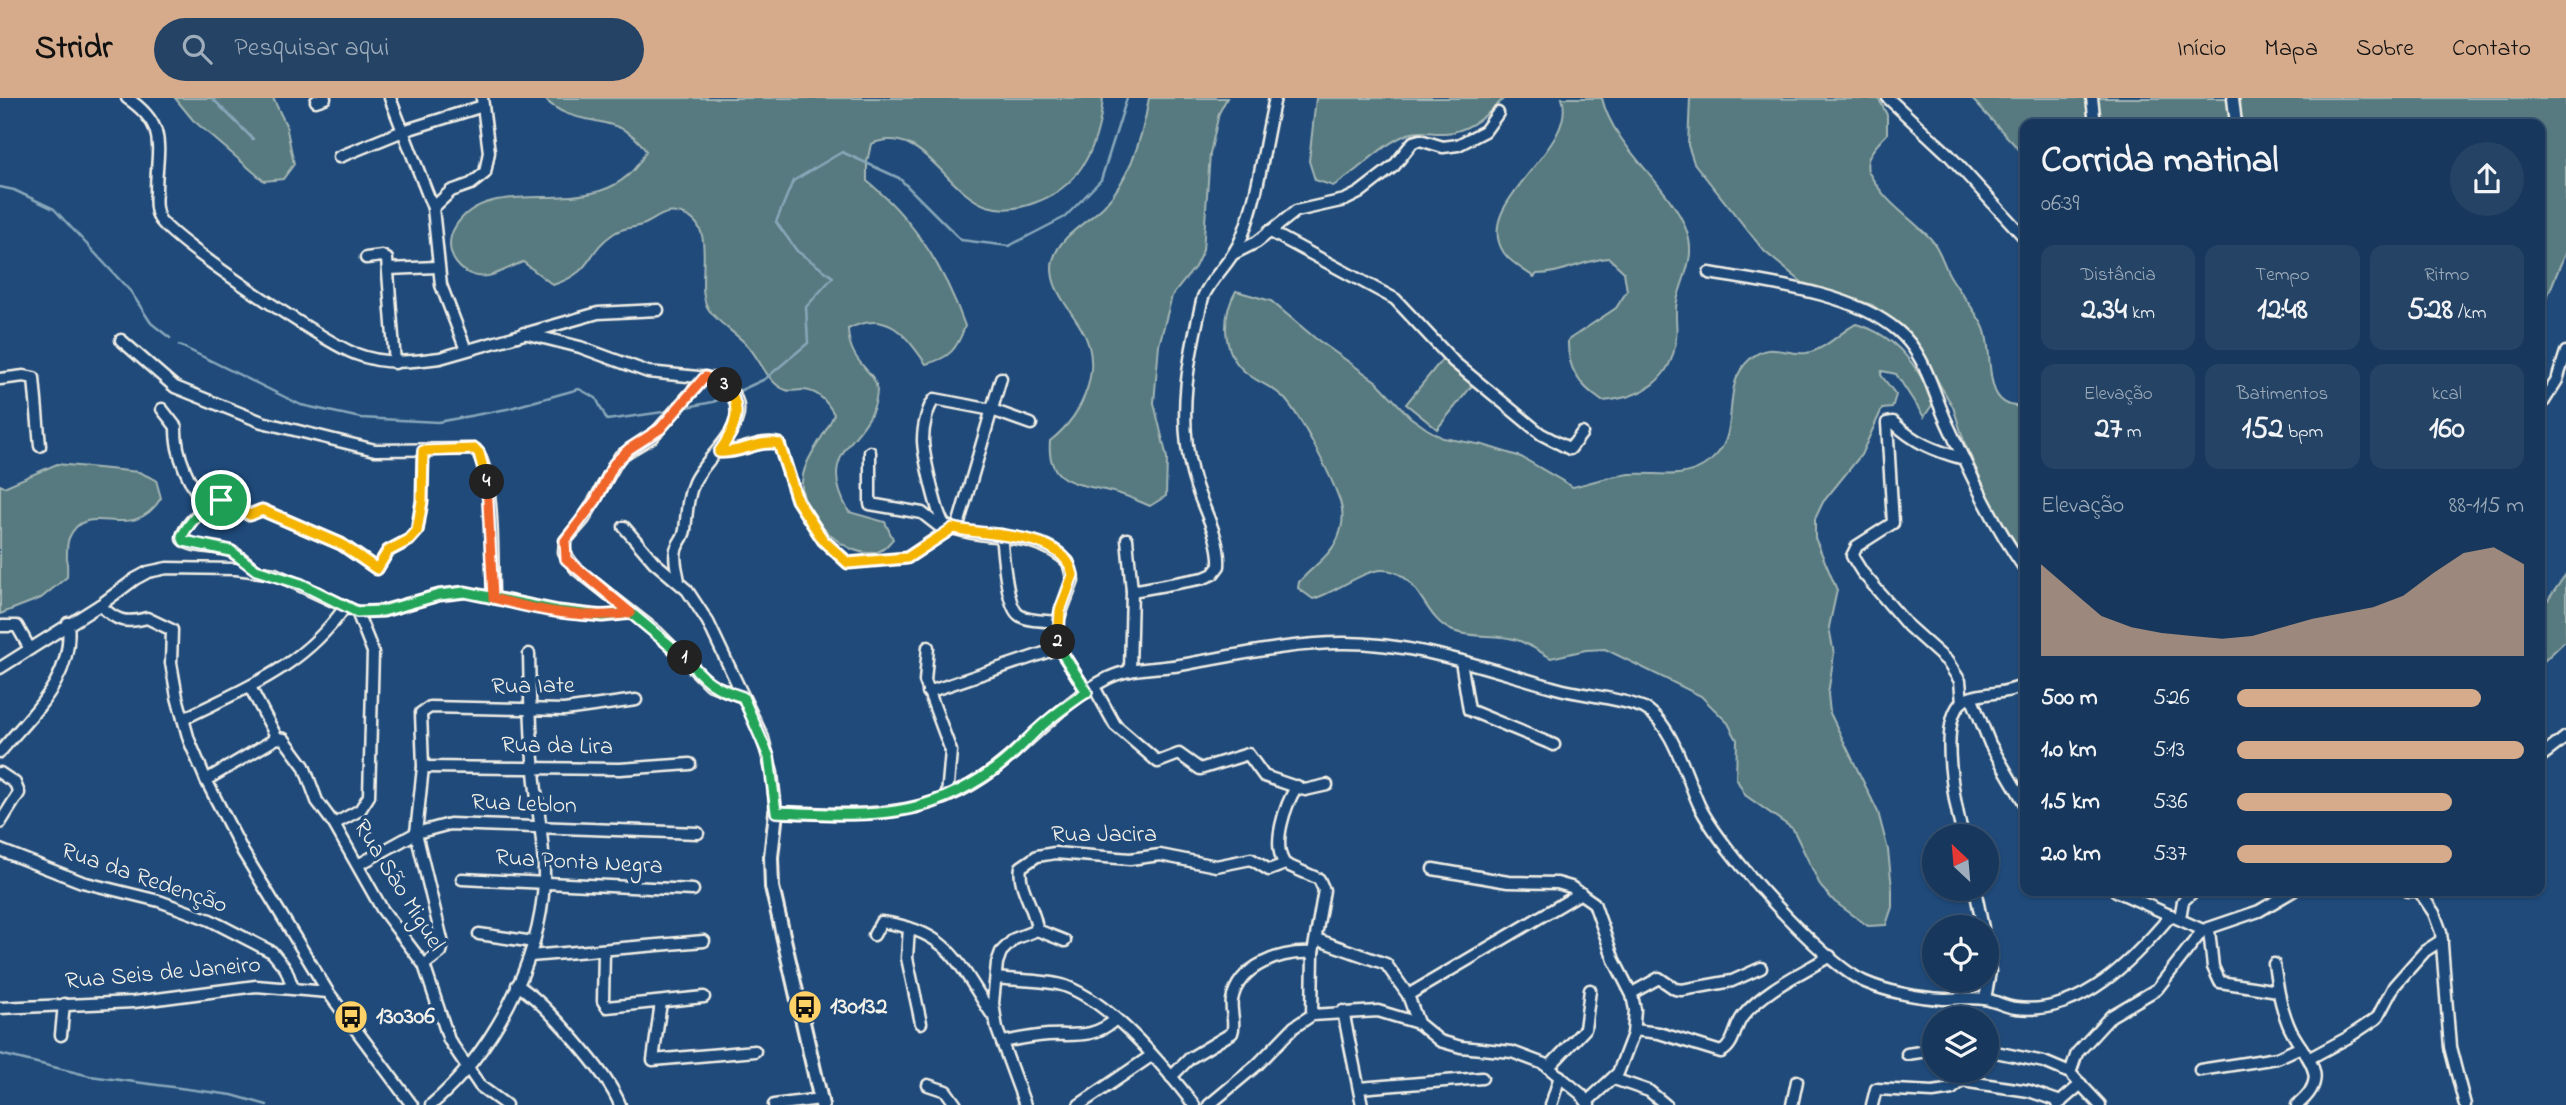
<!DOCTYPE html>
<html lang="pt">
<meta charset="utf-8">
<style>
:root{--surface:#17385c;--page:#244365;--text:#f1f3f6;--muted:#9eacbb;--line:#365272;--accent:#d6ab8b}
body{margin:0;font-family:"Indie Flower",sans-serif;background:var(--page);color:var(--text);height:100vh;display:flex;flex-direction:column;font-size:26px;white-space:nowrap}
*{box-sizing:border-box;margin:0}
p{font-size:23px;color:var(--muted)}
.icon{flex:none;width:38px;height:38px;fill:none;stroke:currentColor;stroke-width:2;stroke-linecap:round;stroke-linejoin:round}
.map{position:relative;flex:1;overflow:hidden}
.side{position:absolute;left:2020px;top:21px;width:525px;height:777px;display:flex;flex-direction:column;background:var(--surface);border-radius:14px;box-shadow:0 2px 5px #0004,0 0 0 2px var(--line)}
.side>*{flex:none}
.needle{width:46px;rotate:334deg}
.fabs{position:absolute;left:1922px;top:726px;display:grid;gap:14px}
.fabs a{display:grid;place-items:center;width:77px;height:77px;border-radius:50%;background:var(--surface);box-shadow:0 2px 5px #0004,0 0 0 2px var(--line);font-size:35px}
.pin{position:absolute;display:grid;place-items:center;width:60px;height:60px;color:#fff;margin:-30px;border:4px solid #fff;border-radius:50%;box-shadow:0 2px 7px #0007}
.km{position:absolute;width:35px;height:35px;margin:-18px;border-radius:50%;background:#222;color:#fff;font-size:19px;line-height:35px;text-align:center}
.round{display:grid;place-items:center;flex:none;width:74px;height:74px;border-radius:37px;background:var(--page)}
.head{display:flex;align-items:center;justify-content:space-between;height:119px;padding:0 21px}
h1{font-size:38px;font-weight:700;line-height:52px}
.metrics{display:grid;grid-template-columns:repeat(3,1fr);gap:10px;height:119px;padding:7px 21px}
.metrics div{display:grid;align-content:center;border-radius:14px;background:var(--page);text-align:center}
.metrics b{font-size:30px;font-weight:700}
.metrics small{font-size:19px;font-weight:400}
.metrics p{font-size:19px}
.chart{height:196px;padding:14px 21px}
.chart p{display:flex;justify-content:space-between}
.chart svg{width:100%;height:126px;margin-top:7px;fill:var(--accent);opacity:.7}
ul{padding:0 21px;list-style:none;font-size:23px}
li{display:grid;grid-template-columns:112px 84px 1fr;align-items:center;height:52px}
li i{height:18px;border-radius:9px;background:var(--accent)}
header{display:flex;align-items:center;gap:42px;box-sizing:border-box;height:98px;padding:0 35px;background:var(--accent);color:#111}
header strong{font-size:33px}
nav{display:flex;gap:38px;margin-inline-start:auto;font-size:24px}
.search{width:490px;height:63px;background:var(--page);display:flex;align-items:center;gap:18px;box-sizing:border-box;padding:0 24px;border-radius:38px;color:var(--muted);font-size:26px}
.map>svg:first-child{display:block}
.green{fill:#567a7f;stroke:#a5b6b4;stroke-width:2}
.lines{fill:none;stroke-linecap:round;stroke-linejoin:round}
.stream{stroke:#88a7ba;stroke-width:2.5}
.minor-casing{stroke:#f4f1e8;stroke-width:15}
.tertiary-casing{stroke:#f4f1e8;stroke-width:18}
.minor{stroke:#1f4a7a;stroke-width:10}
.tertiary{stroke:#1f4a7a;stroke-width:12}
.split-1-casing{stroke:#fff;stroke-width:14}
.split-2-casing{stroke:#fff;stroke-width:14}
.split-3-casing{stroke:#fff;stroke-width:14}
.split-4-casing{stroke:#fff;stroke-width:14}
.split-5-casing{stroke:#fff;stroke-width:14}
.split-1{stroke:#22a559;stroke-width:9}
.split-2{stroke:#22a559;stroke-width:9}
.split-3{stroke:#f5b400;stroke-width:9}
.split-4{stroke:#f0652b;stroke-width:9}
.split-5{stroke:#f5b400;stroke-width:9}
.labels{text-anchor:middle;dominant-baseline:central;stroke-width:7;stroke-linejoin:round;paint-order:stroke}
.street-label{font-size:24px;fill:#f4f1e8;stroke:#1f4a7a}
.poi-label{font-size:24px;font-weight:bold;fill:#f4f1e8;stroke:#1f4a7a;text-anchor:start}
</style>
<header>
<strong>Stridr</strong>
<div class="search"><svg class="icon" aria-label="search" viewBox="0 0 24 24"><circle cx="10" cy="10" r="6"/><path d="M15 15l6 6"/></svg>Pesquisar aqui</div>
<nav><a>Início</a><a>Mapa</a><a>Sobre</a><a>Contato</a></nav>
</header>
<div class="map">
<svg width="2566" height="1007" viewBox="0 0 2566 1007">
<rect width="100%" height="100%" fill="#1f4a7a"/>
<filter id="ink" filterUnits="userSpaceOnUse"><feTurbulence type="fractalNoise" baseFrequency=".0143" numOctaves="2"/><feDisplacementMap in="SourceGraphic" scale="14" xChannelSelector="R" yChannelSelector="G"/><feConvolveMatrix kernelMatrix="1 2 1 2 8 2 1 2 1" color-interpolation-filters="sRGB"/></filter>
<g filter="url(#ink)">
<g class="green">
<path d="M175 0H273L286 27 294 66 283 81 264 83 193 22Z"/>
<path d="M544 0H1103C1099 47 1081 89 1034 105 1018 111 1003 113 987 108 944 93 923 25 871 46L867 64V83C915 122 945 171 965 228 957 251 950 260 926 266 905 236 887 211 848 231 849 267 877 273 877 292 875 345 811 347 849 414L885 424 893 441C888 446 884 453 877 454 847 462 804 419 802 390 800 363 825 340 834 316 827 304 818 292 802 292 797 292 790 294 786 292 768 286 760 261 748 248 736 235 720 227 709 212 691 187 724 123 677 115 663 112 654 123 642 127 631 131 623 129 613 136 585 155 595 173 553 187L523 164C512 168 499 176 488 178 461 182 440 154 455 129 493 66 605 137 646 53 619 10 575 34 544 0Z"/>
<path d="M1149 0H1227L1219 15 1210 56 1203 152 1195 169 1172 198 1159 247 1154 305 1167 360 1166 398 1150 408C1138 403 1126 397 1113 394 1080 385 1046 388 1050 343 1083 317 1105 269 1081 230 1069 209 1047 188 1053 162 1060 137 1087 125 1104 108 1130 80 1143 37 1149 0Z"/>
<path d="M1316 0H1504C1489 16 1468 34 1445 35 1431 36 1422 31 1408 36 1378 48 1360 73 1333 88L1315 82 1309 63Z"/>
<path d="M1562 0H1602C1613 49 1670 87 1686 131 1697 159 1683 177 1677 203 1674 216 1678 229 1676 241 1672 283 1641 300 1602 303 1579 287 1567 271 1568 242L1616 210 1627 193 1624 174 1609 160C1583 162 1563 176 1537 176L1534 179C1524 172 1511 165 1504 155 1470 104 1579 52 1562 0Z"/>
<path d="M1690 0 1879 1 1887 17V36C1878 46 1864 58 1868 73 1887 108 1905 114 1930 140 1940 150 1943 166 1950 178 1960 195 1974 210 1983 228 1996 253 1978 313 2025 308V459L1994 411 1965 346 1953 309 1914 243 1902 228 1872 207 1803 185 1765 154 1694 65 1688 47Z"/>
<path d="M1971 0H2566V153L2539 219V26H2025V58Z"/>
<path d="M1236 193 1271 203 1315 240 1377 284 1410 319 1427 331 1443 340 1483 347 1521 359 1573 389C1592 384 1610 378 1630 376 1656 374 1679 382 1703 368 1749 341 1715 292 1750 261 1770 243 1783 257 1806 255 1824 253 1840 234 1856 226 1896 237 1918 268 1934 304L1924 319 1896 276 1882 273 1881 277 1896 297 1892 310 1882 311 1861 357 1823 404 1815 421V440L1837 492 1829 529 1834 556 1828 596 1830 615 1878 714 1888 752 1892 790V809L1886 827 1868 828 1835 804 1821 789 1793 731 1745 697 1736 680 1737 642 1728 625 1701 598 1605 551 1586 552 1551 560C1540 554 1529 546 1517 542 1496 535 1474 541 1453 533 1422 521 1420 472 1382 472 1363 472 1333 496 1313 501L1298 490 1299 484C1311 470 1331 457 1338 440 1343 428 1344 415 1340 403 1331 378 1301 317 1283 299 1274 290 1262 286 1252 279 1222 260 1220 221 1236 193Z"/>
<path d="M1444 259 1475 284 1437 331 1406 306Z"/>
<path d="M57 366 139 374 156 382 161 400C131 449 87 398 69 440 65 449 68 468 67 479L41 500 0 516V387L4 389Z"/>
<path d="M2566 476V542L2539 568V505L2548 502Z"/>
</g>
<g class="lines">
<g class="stream">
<path d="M212 0 253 41"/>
<path d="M0 89 14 92 54 111 131 194 151 225 170 240"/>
<path d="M179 247 301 307 361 320 438 324 507 311 579 291 596 300 607 322 670 313"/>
<path d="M737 294 765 281 808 245 806 209 833 179 797 153 776 124 793 83 842 54 899 80 961 142 1009 148 1065 119 1101 82 1127 0"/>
<path d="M682 310 713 304 729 297"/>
<path d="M0 956 90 978 232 997 267 1007"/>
</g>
<g class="minor-casing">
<g id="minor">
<path d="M127 0C170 29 156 51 156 94 155 103 155 112 159 120 171 142 328 247 356 256 384 267 411 264 440 260L598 215 658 212"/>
<path d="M390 0 433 110 441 187 466 252"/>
<path d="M1888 0 1949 57 2025 140"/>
<path d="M2092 0 2095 26"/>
<path d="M2233 0 2236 26"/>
<path d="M316 3 325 0"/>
<path d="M339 59 403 33 483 8"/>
<path d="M433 110 451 93 471 86 485 75 489 54 482 0"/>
<path d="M1269 133 1395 201 1454 264 1541 336 1570 351 1582 335"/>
<path d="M1235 155 1257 144 1296 113 1345 102 1359 95 1394 68 1413 44 1420 42 1443 49 1458 47 1485 33 1498 15"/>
<path d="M366 160 382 158 387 161 395 265"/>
<path d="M388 171 437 169"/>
<path d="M1709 175C1766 185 1852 194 1897 232 1926 256 1932 293 1947 325 1970 375 1993 426 2025 471"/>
<path d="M524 235 580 249 648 274 718 281C769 317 709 352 694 384 687 400 687 415 685 432 684 440 678 444 676 452 673 462 678 474 679 484"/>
<path d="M121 242 175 289 262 324 375 352 475 351C495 371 492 469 493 500"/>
<path d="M705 279 652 339 620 358 584 421 565 443 564 454 576 471 658 535 709 586 743 599"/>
<path d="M0 281 24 278 34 280 40 348"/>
<path d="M162 311 176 329C175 357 190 387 207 410"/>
<path d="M2539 311 2557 282 2566 254"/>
<path d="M719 354C740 356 760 340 779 346L797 402 823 442 848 465 907 460 952 430"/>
<path d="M870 354V406L922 415 940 429"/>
<path d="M624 429 654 464 687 492 708 524 763 640 772 675 776 714C866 717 933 725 1007 661 1040 633 1069 600 1108 580 1130 569 1157 571 1180 567 1234 558 1287 545 1342 545 1415 544 1487 571 1556 590 1584 598 1618 599 1644 610 1672 624 1686 679 1699 707 1719 750 1823 866 1865 884 1888 894 1919 900 1944 901 1958 901 1972 899 1985 901 1996 903 2005 909 2016 910 2081 918 2134 861 2171 817"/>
<path d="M957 431 1001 280"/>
<path d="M1001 437C1003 454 1006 508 1019 517 1028 524 1047 522 1058 524"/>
<path d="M1127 441 1132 493 1130 573"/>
<path d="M255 472C248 465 241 458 232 454 218 447 192 451 182 441 183 427 208 404 221 402L249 417 262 412 341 446 377 471 388 453 409 442 417 433 422 403 423 353"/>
<path d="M1132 493 1204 480 1213 476 1219 468C1221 437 1199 405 1192 375 1177 315 1189 257 1203 199 1212 178 1232 164 1241 141 1259 97 1264 46 1275 0"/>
<path d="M100 507C116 523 125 526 147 520L172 532 171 565 177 599 189 642 206 682 243 754 328 894 412 1007"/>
<path d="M0 528H17L30 551"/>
<path d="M928 549 925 583 951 653 947 698"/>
<path d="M1059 550 1087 594"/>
<path d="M1461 563 1469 612 1554 647"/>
<path d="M0 570 103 505 135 481 148 474 167 470 236 471 275 476 357 514 383 513 439 497 465 494 558 513 602 518 631 515"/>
<path d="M250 589 277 640"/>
<path d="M1094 589 1115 627 1158 664 1179 656 1200 671 1248 656 1264 678 1305 692 1327 687"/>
<path d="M928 594 1059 550 1058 522 1073 483 1068 464C1032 430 986 445 945 427 937 419 923 355 923 342 923 330 927 309 935 301L992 312 1031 326"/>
<path d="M1972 601 1990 646 2025 706"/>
<path d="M1962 604 1960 583 1947 563 1908 528 1862 474 1852 458 1857 448 1893 425 1887 325 1893 324C1914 345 1936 353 1964 361"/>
<path d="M183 621C247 589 302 570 345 509"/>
<path d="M277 640 284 641 304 668 317 703 334 726 382 811 424 867 449 942 480 988 506 1007"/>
<path d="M0 654C33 614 74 581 68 525"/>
<path d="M2539 660 2566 639"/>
<path d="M423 669 620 671 690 666"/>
<path d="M0 675 15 685 19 695 0 725"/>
<path d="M206 682 277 640"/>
<path d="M1297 688C1285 707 1271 747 1285 766L1319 781 1324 792 1313 855 1312 917"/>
<path d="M334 726 360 712 369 698 373 554 357 514"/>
<path d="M1963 738C1956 711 1937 625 1962 604 1975 593 2007 598 2025 586"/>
<path d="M0 752 82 784 159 803 210 822 272 854 286 871 293 890"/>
<path d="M358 767 416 735 450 726 698 735"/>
<path d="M1433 771 1508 784 1557 785 1571 789 1594 805 1614 862 1632 897 1635 912 1633 936 1618 975 1588 1003"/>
<path d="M462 781 693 792"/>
<path d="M1975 791 1983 830"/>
<path d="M2116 793 2203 832 2259 813 2293 793"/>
<path d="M2408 793H2419"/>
<path d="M2419 793 2434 815 2441 834 2450 949 2465 1007"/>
<path d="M2180 820 2183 803 2194 793"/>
<path d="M909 830 907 860 921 925"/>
<path d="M1037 832 1065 843"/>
<path d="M2209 832 2213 869 2220 884 2278 893"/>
<path d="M479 836 534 844"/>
<path d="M874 837 881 824C951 833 958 866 993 918"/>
<path d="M1316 841 1386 866 1408 897 1418 925 1440 943 1461 949 1512 954 1544 966 1581 996 1589 1007"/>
<path d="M604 852 603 903 607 909 704 899"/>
<path d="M530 858 704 843"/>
<path d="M2274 866C2277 886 2280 906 2288 926 2300 957 2336 976 2297 1007"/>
<path d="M424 867 441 854 443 846 416 735 423 669 421 615 430 609 564 612 636 602"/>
<path d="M996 880C1018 883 1044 881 1065 888 1112 905 1164 968 1194 1007"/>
<path d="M517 887C544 903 609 977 620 1007"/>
<path d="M1632 895 1659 880 1675 891 1682 892 1732 883 1761 870"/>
<path d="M1408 897 1581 795"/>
<path d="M1985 901 1990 874 1986 843"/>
<path d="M661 904 653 962 755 953"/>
<path d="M0 910 134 904 256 888 328 894"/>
<path d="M1343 913 1362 1007"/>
<path d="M1634 932 1659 935 1721 954C1735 947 1734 929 1743 918 1764 892 1802 875 1830 858"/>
<path d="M61 937 64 906"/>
<path d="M1003 944C1018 941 1033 938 1048 937 1075 936 1094 941 1116 921"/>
<path d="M1986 952 2044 964 2070 975 2100 1007"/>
<path d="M1907 956 1934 952"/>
<path d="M2310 960 2347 940 2377 920 2394 888 2425 853 2442 842"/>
<path d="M1549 969 1585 931 1590 892"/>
<path d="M2200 972 2277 960 2301 949"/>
<path d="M2070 975 2077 955 2111 918 2157 891 2203 832"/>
<path d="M1171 979 1190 960 1232 935C1236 925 1230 913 1232 902 1239 867 1281 853 1313 855"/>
<path d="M1614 981 1649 993 1666 1007"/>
<path d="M928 987 946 993 956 1007"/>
<path d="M1359 990 1482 980"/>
<path d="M2058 1006 2081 986"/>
<path d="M431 1007C492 955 540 865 544 784 545 747 537 710 534 673 530 634 530 595 529 556"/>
<path d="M774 1007 820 1001"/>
<path d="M1025 1007 997 931 993 905 997 865 1001 854 1014 841 1037 832C1036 811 1017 789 1021 769L1037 758 1055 755 1130 761 1160 757 1216 768 1251 761 1269 772 1285 766"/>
<path d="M1079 1007 1151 958"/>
<path d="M1209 1007 1258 966 1294 929 1312 917 1378 913 1418 925"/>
<path d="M1551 1007 1560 978"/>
<path d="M1792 1007 1797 983"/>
<path d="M1872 1007 1876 991 1933 994 1952 991 1962 983 2029 993 2061 1004"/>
</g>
</g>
<g class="tertiary-casing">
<path id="tertiary" d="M776 714 771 759 772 789 822 1007"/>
</g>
<use href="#minor" class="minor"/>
<use href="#tertiary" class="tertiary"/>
</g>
</g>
<g class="lines" filter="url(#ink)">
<g class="split-1-casing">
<path id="split-1" d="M221 402C206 404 189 425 182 438L184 443 231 453 256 472 301 486 357 514 383 513 439 497 465 494 558 513 602 518 631 515 685 560"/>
</g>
<g class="split-2-casing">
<path id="split-2" d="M685 560C706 583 713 590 743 599L769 659 776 714C861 717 918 725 992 673 1009 662 1022 647 1036 633 1052 618 1069 606 1087 594L1059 550 1058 544"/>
</g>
<g class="split-3-casing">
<path id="split-3" d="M725 287C745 309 735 332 719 354 740 356 759 341 779 346L797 402 823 442 848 465 907 460 953 430C986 439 1064 432 1073 477L1060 513 1058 544"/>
</g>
<g class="split-4-casing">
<path id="split-4" d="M487 384 493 500C537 512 586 522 631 515L566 461 565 443 596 402 614 366 629 351 660 331 705 279 725 287"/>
</g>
<g class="split-5-casing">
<path id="split-5" d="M221 402 250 417 262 412 341 446 377 471 388 453 409 442 417 433 422 403 423 353 475 351 479 355 487 384"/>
</g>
<use href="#split-1" class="split-1"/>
<use href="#split-2" class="split-2"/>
<use href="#split-3" class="split-3"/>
<use href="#split-4" class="split-4"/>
<use href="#split-5" class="split-5"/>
</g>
<defs>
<g id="bus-disc" transform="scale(1.75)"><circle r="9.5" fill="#ffd166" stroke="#1f4a7a"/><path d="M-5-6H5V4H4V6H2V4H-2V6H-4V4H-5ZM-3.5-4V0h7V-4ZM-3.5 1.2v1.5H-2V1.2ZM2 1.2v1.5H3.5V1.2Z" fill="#111"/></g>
</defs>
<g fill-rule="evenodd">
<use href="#bus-disc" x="805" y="909"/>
<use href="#bus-disc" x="351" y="919"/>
</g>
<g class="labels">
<g class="street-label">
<text transform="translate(533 589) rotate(-1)">Rua Iate</text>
<text transform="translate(557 649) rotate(1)">Rua da Lira</text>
<text transform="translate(524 707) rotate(2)">Rua Leblon</text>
<text x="1104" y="737">Rua Jacira</text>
<text transform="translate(579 765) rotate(3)">Rua Ponta Negra</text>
<text transform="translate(144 781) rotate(19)">Rua da Redenção</text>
<text transform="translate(398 788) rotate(58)">Rua São Miguel</text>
<text transform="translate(163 876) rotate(-5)">Rua Seis de Janeiro</text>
</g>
<g class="poi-label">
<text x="830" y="909">130132</text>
<text x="376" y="919">130306</text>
</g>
</g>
</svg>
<div class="fabs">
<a><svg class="needle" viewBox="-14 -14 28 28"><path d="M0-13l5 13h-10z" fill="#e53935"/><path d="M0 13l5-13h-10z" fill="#9eacbb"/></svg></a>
<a><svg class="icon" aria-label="locate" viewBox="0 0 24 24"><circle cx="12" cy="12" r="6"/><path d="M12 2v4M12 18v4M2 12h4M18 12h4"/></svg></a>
<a><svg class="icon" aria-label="layers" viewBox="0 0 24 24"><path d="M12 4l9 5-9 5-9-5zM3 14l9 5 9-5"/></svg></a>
</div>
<div class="pin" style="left:221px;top:402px;background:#1e9e55"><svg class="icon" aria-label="arrive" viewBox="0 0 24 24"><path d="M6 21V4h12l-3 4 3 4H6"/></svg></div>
<b class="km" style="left:685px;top:560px">1</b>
<b class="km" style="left:1058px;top:544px">2</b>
<b class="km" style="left:725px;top:287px">3</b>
<b class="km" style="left:487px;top:384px">4</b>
<section class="side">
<div class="head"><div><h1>Corrida matinal</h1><p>06:39</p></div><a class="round"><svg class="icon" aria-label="share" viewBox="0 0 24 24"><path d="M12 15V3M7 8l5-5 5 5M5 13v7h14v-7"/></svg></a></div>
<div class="metrics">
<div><p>Distância</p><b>2.34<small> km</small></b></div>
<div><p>Tempo</p><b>12:48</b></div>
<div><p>Ritmo</p><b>5:28<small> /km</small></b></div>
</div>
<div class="metrics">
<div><p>Elevação</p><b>27<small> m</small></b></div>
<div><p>Batimentos</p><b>152<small> bpm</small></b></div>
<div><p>kcal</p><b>160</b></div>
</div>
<div class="chart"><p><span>Elevação</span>88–115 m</p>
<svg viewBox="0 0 160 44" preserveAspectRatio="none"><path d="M0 44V12L10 21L20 30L30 34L40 36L50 37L60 38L70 37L80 34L90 31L100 29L110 27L120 23L130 15L140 8L150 6L160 12V44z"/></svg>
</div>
<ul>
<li><b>500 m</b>5:26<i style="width:85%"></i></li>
<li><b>1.0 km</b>5:13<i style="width:100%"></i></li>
<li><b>1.5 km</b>5:36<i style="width:75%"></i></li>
<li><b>2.0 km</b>5:37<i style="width:75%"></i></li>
</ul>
</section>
</div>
